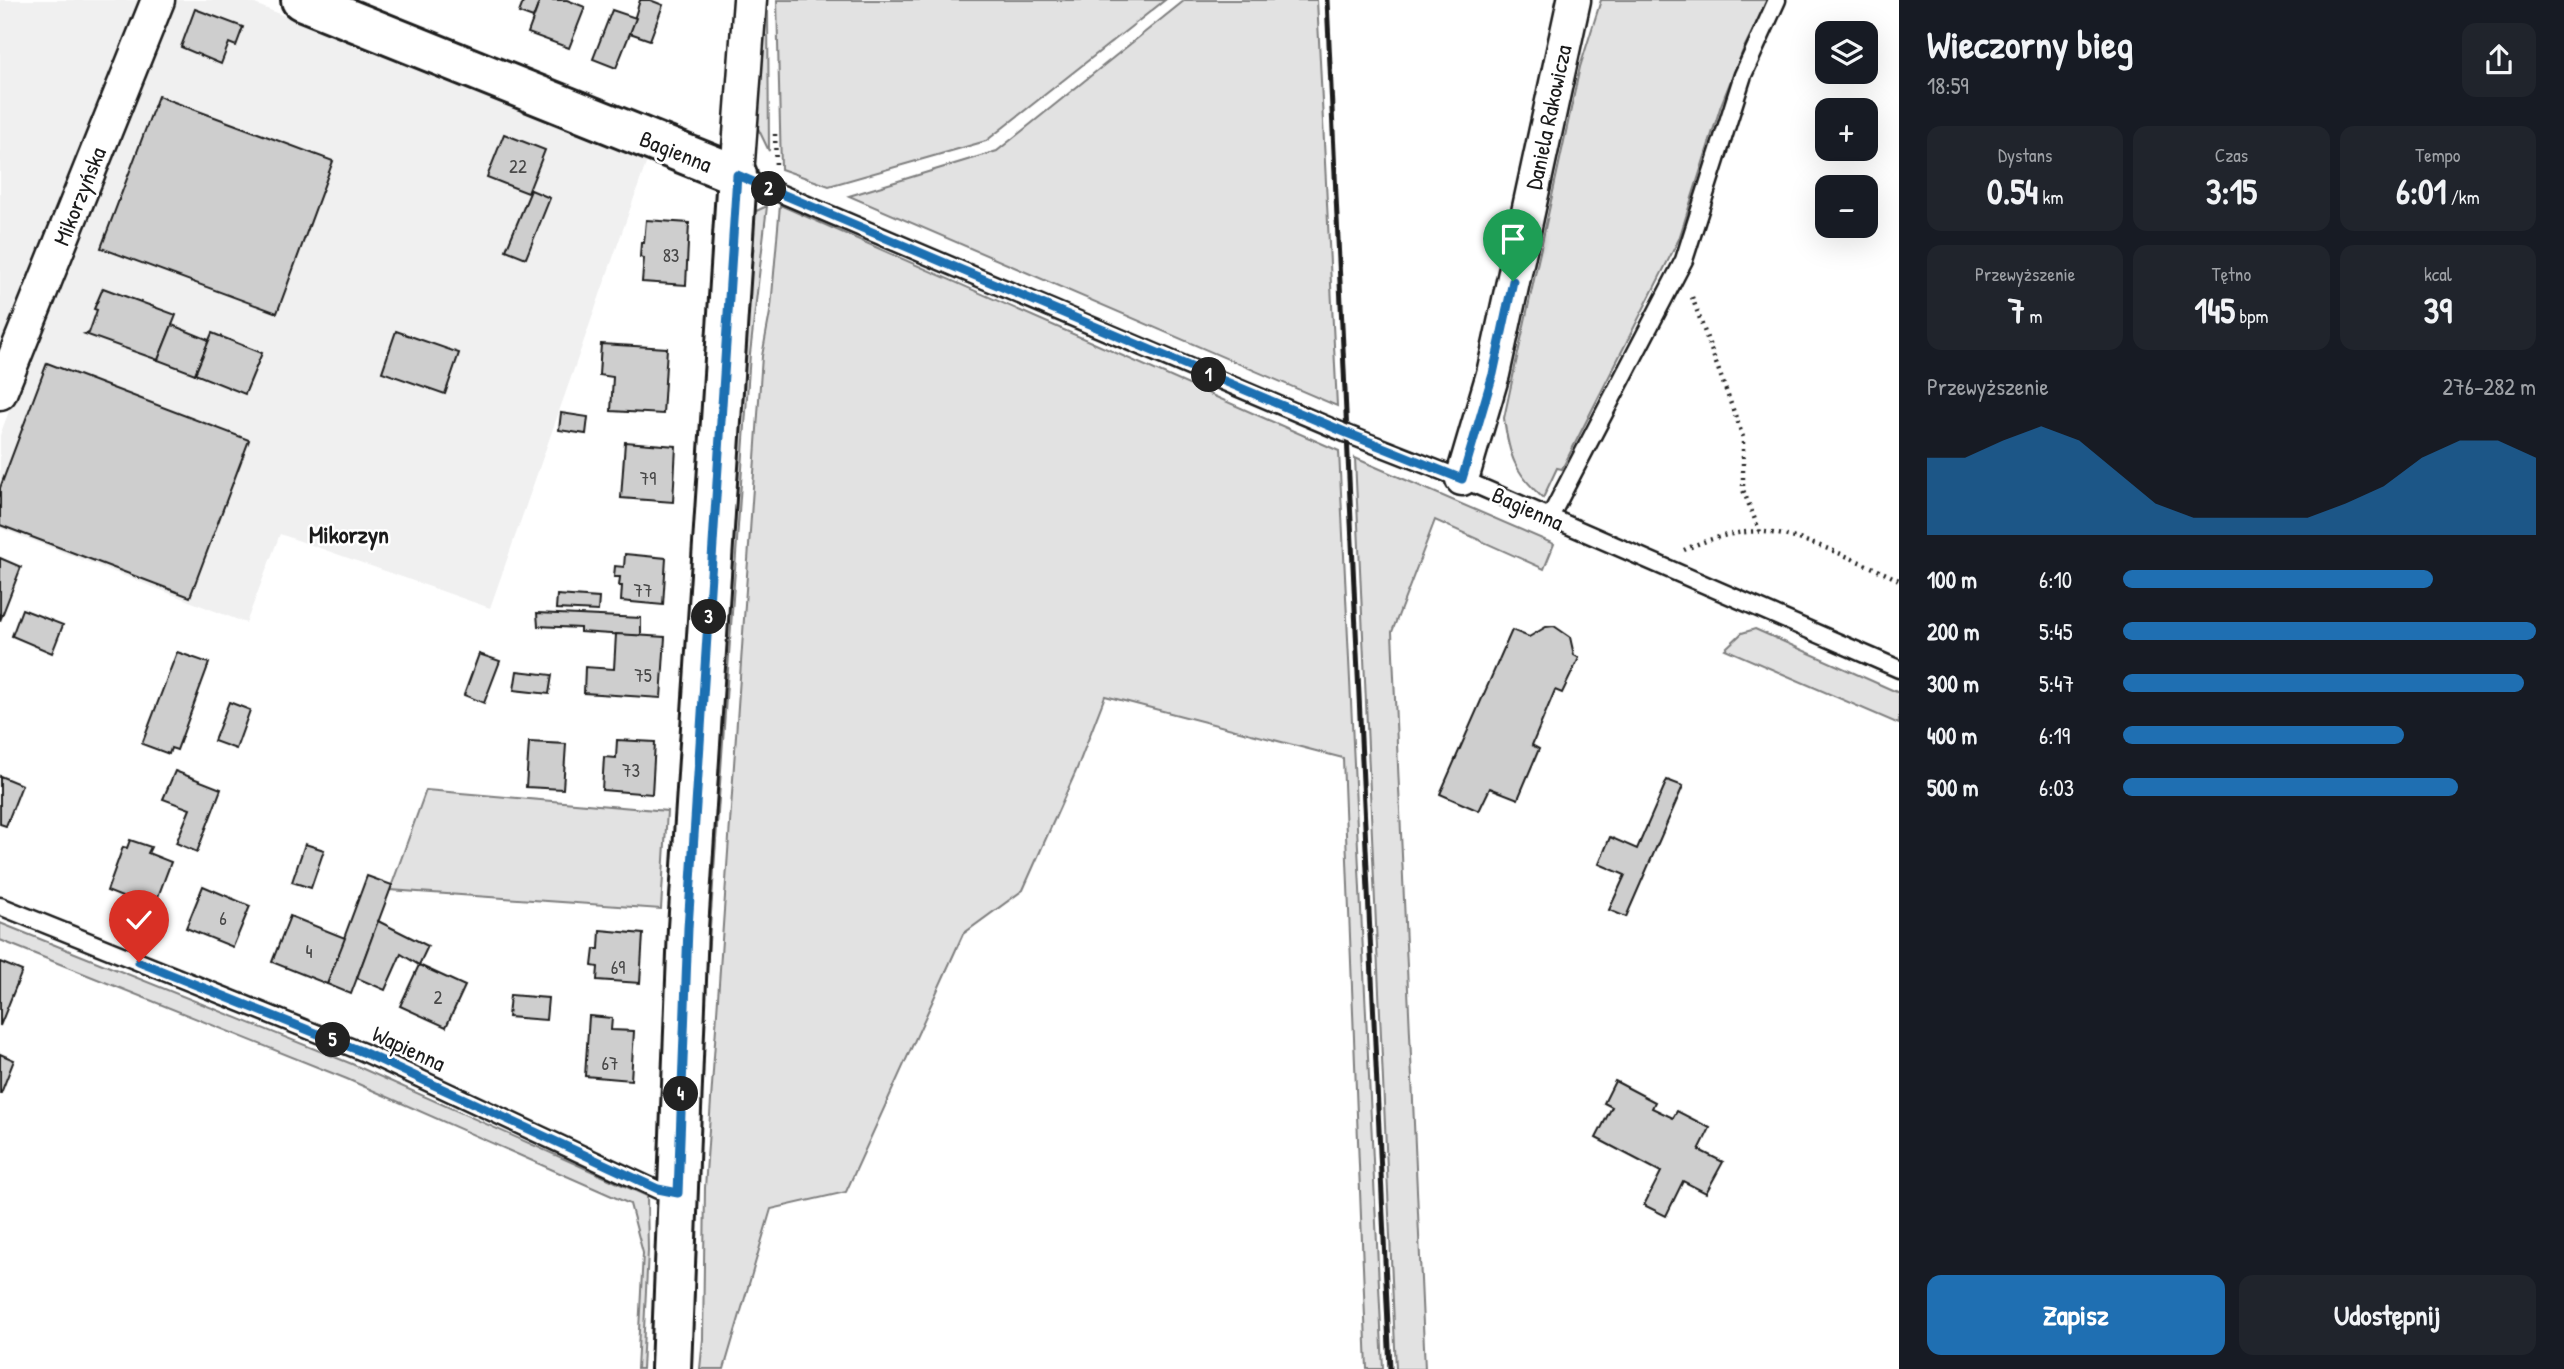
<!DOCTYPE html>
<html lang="pl">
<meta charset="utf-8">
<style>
:root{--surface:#171b24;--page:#20242c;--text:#f1f3f6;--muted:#9ea1a6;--accent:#1f6fb2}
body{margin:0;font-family:"Patrick Hand",sans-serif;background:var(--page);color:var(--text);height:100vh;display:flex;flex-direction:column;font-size:26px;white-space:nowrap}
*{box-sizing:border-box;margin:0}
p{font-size:23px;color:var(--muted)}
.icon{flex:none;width:38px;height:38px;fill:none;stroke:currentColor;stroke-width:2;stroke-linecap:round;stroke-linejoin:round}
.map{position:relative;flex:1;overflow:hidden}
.sheet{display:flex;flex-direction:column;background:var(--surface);width:665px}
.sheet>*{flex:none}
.buttons{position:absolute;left:1815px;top:21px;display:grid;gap:14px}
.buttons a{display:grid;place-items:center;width:63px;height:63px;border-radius:14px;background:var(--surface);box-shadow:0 7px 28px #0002;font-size:35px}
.pin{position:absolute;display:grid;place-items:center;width:60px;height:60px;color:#fff;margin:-72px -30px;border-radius:50% 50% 50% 0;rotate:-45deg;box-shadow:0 0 7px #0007}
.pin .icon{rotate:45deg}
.km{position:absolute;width:35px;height:35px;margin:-18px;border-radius:50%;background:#222;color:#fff;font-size:19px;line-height:35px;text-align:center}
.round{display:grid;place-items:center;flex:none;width:74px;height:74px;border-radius:14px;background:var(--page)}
.summary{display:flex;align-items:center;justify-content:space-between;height:119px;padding:0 28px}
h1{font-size:38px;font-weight:700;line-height:52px}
.figures{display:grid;grid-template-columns:repeat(3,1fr);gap:10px;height:119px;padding:7px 28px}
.figures div{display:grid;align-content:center;border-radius:14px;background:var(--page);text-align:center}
.figures b{font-size:35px;font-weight:700}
.figures small{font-size:19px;font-weight:400}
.figures p{font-size:19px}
.chart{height:196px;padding:14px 28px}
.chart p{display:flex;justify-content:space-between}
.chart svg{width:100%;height:126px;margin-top:7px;fill:var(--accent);opacity:.7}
.primary-button{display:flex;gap:14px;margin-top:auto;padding:14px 28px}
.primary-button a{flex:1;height:80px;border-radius:14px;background:var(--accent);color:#fff;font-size:28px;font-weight:700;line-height:80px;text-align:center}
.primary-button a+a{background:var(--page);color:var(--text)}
ul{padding:0 28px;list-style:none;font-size:23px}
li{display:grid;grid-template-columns:112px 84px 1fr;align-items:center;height:52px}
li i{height:18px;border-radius:9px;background:var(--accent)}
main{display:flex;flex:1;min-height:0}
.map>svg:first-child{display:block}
.built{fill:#f0f0f0}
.green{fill:#e2e2e2;stroke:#7f7f7f;stroke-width:2}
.building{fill:#cecece;stroke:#1c1c1c;stroke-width:2}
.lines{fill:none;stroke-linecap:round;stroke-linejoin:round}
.service-casing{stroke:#1c1c1c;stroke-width:21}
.minor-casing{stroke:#1c1c1c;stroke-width:37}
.tertiary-casing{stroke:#1c1c1c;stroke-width:44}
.path{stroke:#1c1c1c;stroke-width:4.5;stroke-dasharray:2 5;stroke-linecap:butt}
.service{stroke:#fff;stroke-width:16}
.minor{stroke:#fff;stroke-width:32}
.tertiary{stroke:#fff;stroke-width:38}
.rail{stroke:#1c1c1c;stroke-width:5}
.route-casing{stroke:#fff;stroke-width:14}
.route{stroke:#1f6fb2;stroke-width:9}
.labels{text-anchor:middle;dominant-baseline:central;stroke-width:5;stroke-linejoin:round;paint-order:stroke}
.number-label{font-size:19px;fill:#484848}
.street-label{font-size:23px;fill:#1c1c1c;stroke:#fff}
.neighbourhood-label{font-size:24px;font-weight:bold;fill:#1c1c1c;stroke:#fff}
</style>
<main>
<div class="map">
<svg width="1899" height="1369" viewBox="0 0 1899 1369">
<rect width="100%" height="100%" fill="#fff"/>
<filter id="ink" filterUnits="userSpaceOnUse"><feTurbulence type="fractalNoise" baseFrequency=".0143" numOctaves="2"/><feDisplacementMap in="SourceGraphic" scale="14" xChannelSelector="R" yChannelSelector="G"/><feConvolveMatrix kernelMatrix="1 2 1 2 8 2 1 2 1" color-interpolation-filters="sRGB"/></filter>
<g filter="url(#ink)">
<path class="built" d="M0 0H245L647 161 490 608 280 534 246 623 0 528V435L23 374 0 364Z"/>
<g class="green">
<path d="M777 0H1165L986 141 829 186 781 169Z"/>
<path d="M1185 0H1317L1337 406 849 196 997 151Z"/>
<path d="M1601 0H1768L1744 48 1721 105 1679 239 1562 469 1557 468 1543 498C1514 472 1509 455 1504 418L1580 67Z"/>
<path d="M762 12H768L769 151 755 122Z"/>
<path d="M780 205 1339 451 1383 1369H1367L1343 758 1105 696 1076 771 1023 890 963 934 846 1192 771 1209 724 1369H700L703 1339 705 1188 762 356 771 307Z"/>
<path d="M767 206 750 354 695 1143 698 1053 752 213Z"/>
<path d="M1355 458 1554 544 1544 569 1435 520 1392 632 1425 1369H1396Z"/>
<path d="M1755 629 1899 693V724L1725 649 1742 633Z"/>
<path d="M426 790 667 811 661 909 390 890Z"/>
<path d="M0 923 352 1064 647 1196 648 1251 642 1369H637L643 1253 630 1204 347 1079 0 940Z"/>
</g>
<g class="building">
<path d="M524 0H540L533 18 519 13Z"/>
<path d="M540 0H567L585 7 569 48 528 33Z"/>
<path d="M640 0H650L663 5 650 40 630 33Z"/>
<path d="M195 9 243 27 236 46 229 43 221 64 181 47Z"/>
<path d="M612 10 636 18 616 68 593 59Z"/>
<path d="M158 96 333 161 277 313 101 248Z"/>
<path d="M504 134 545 150 528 193 487 177Z"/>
<path d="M531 190 550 198 526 258 506 250Z"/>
<path d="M646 220 689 223 686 285 642 282 644 258 640 257 641 243H644Z"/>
<path d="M103 288 176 315 158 360 85 334 89 333 97 310 94 309Z"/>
<path d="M172 325 209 340 195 374 158 360Z"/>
<path d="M396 331 459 353 445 394 382 372Z"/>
<path d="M212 333 262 353 245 394 195 374Z"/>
<path d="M601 344 667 348 663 414 611 411 613 377 599 375Z"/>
<path d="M47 363 249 440 190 597 0 525V488Z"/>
<path d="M561 413 588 417 586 434 559 430Z"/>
<path d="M625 442 676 446 673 502 621 498Z"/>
<path d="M625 554 666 558 663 605 621 601 622 586H619L620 577H614L615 566 624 567Z"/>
<path d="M0 558 21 567 0 621Z"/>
<path d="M557 595 599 598 598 611 556 609Z"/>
<path d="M22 609 63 625 52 653 12 636Z"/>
<path d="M537 613 641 618V636L580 632V628L538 626Z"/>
<path d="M1554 626 1570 637 1574 655 1579 658 1562 693 1555 690 1532 745 1539 749 1518 799 1490 788 1479 811 1440 794 1512 630 1529 637 1546 627Z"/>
<path d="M616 634 665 637 661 698 584 693 585 667 614 669Z"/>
<path d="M177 652 209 663 177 750 171 748 169 754 142 744Z"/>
<path d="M479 654 500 661 484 703 464 695Z"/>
<path d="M517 671 552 675 549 694 514 690Z"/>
<path d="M229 702 250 710 236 749 214 741Z"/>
<path d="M617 740 655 742 652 794 602 790 604 757 616 758Z"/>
<path d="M529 742 566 744 563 789 526 787Z"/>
<path d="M175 771 221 789 197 852 176 843 190 809 163 799Z"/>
<path d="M0 776 22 785 6 826 0 824Z"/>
<path d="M1667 780 1683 786 1626 917 1609 910 1625 875 1599 864 1610 837 1637 849Z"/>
<path d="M130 840 151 847 148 853 171 862 156 902 134 894 132 901 107 891 123 847 127 848Z"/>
<path d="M305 844 324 850 311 888 292 882Z"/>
<path d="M367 876 392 885 351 994 327 984Z"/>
<path d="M203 886 250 906 233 947 186 928Z"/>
<path d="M290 916 345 938 327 984 272 962Z"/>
<path d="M378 921 428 946 419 965 401 954 385 990 357 978Z"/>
<path d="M600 930 643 934 640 983 597 980 598 967 592 966 594 949H599Z"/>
<path d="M0 962 22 971 0 1026Z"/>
<path d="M419 965 465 986 446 1027 400 1006Z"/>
<path d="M510 995 548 998 546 1020 508 1017Z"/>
<path d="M589 1016 612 1018 611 1030 634 1031 631 1080 585 1076Z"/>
<path d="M0 1054 14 1060 1 1093H0Z"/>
<path d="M1615 1081 1655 1102 1652 1108 1673 1118 1677 1111 1710 1128 1699 1150 1723 1162 1706 1193 1683 1181 1666 1216 1644 1205 1661 1172 1596 1138 1612 1107 1604 1103Z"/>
</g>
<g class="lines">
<g class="service-casing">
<g id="service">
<path d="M737 175 1347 434 1462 479 1899 669"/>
<path d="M1550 517 1684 260 1743 75 1777 0"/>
<path d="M0 906 363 1052 658 1190 678 1193"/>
</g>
</g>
<g class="minor-casing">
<g id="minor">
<path d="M737 175 750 0"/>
<path d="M0 393 158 0"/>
<path d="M1462 479 1493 374 1574 0"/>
</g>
</g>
<g class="tertiary-casing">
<path id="tertiary" d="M301 0 737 175 688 928 671 1369"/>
</g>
<g class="path">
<path d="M775 134 776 167"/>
<path d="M1692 297 1743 437V490L1760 532"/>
<path d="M1684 550C1703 541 1725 534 1746 532 1788 527 1861 562 1899 580"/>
</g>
<use href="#service" class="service"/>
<use href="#minor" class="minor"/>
<use href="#tertiary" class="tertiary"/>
<path class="rail" d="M1327 0 1390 1369"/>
</g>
</g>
<g class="lines" filter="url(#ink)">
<g class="route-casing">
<path id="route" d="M139 962 363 1052 658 1189 678 1193 688 928 737 175 1347 433 1462 479 1493 374 1513 281"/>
</g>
<use href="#route" class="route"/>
</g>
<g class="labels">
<g class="number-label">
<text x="518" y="166">22</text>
<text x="671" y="255">83</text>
<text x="648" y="478">79</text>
<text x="643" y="590">77</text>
<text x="643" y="675">75</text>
<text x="631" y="770">73</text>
<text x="223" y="918">6</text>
<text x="309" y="951">4</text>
<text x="618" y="967">69</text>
<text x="438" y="997">2</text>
<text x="610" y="1063">67</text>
</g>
<g class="street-label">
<text transform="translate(1548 117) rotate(-78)">Daniela Rakowicza</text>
<text transform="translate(676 151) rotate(22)">Bagienna</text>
<text transform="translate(79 196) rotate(-68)">Mikorzyńska</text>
<text transform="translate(1528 508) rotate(24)">Bagienna</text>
<text transform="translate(409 1048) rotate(25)">Wapienna</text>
</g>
<g class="neighbourhood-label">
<text x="349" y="534">Mikorzyn</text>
</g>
</g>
</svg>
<div class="buttons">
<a><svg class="icon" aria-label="layers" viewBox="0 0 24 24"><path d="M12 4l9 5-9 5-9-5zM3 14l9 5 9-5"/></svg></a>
<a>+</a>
<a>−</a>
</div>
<div class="pin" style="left:1513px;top:281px;background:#1e9e55"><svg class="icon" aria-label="arrive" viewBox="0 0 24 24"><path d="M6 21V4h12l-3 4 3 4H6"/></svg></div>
<div class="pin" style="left:139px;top:962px;background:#d93025"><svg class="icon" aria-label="check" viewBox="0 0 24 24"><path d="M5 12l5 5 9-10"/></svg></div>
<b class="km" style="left:1209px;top:375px">1</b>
<b class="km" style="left:769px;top:189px">2</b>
<b class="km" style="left:709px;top:617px">3</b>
<b class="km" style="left:681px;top:1094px">4</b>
<b class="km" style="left:333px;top:1040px">5</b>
</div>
<section class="sheet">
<div class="summary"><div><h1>Wieczorny bieg</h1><p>18:59</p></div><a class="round"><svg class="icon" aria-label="share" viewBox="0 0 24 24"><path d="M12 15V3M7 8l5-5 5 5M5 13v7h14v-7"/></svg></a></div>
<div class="figures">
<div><p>Dystans</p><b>0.54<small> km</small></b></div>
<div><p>Czas</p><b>3:15</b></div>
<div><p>Tempo</p><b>6:01<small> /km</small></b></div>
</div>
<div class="figures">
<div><p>Przewyższenie</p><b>7<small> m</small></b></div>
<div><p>Tętno</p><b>145<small> bpm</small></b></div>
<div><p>kcal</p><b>39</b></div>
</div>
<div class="chart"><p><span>Przewyższenie</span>276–282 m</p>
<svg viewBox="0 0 160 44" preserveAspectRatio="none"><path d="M0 44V17L10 17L20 11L30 6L40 11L50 22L60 33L70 38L80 38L90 38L100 38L110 33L120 27L130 17L140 11L150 11L160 17V44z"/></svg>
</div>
<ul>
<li><b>100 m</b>6:10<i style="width:75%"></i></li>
<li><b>200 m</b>5:45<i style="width:100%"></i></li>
<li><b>300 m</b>5:47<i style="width:97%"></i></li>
<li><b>400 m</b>6:19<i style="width:68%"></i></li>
<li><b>500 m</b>6:03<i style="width:81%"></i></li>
</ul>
<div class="primary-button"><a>Zapisz</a><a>Udostępnij</a></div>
</section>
</main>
